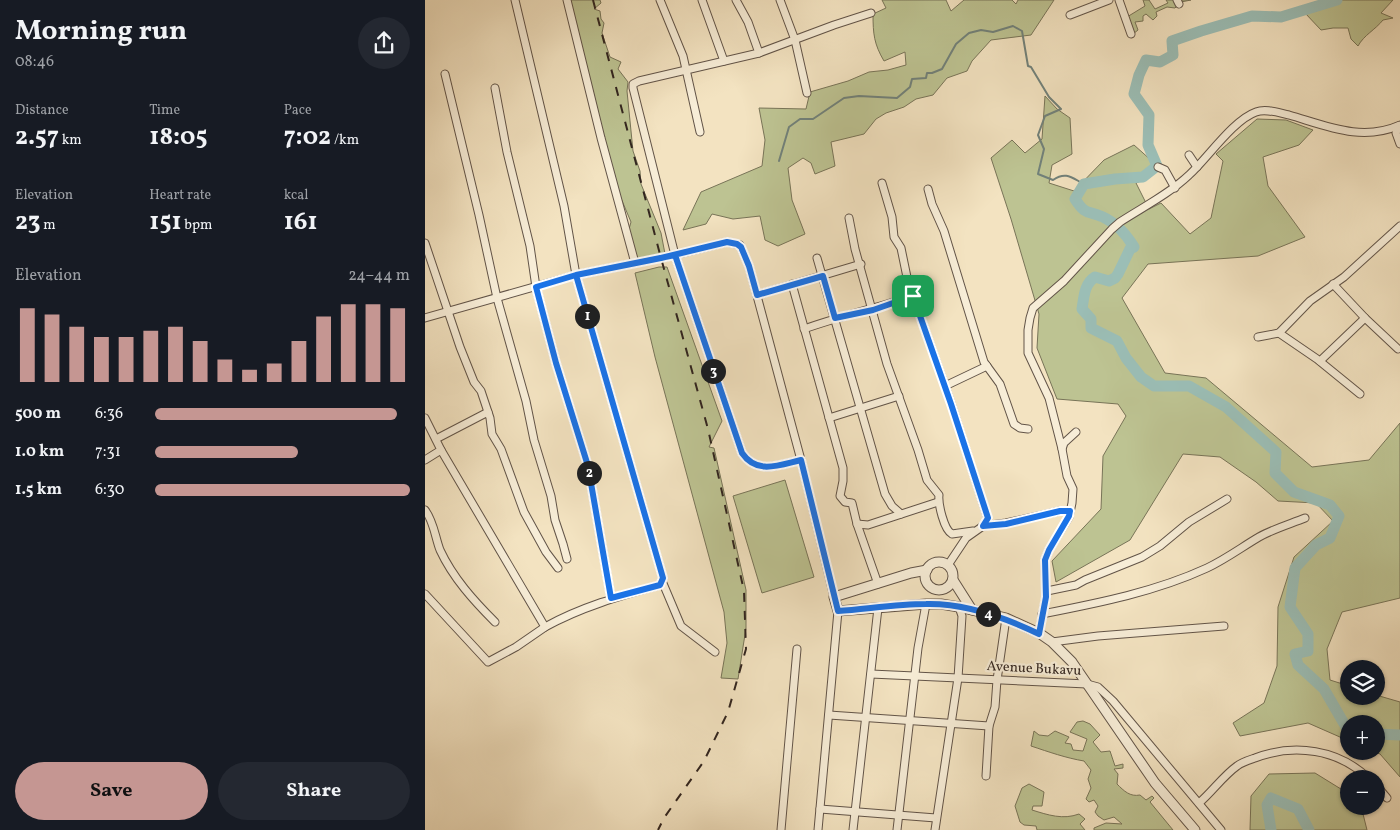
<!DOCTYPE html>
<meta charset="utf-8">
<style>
:root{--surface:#171b24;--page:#242831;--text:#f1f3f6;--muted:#9ea1a6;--accent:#c59692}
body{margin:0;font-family:Vollkorn,serif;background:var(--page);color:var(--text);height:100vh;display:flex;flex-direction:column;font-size:19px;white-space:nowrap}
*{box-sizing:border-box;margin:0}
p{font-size:16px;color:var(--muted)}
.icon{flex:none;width:28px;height:28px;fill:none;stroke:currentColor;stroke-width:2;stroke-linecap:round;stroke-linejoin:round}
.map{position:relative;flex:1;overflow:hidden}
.details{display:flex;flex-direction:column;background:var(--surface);width:425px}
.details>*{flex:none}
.tools{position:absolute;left:915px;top:660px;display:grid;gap:10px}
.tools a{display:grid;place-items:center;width:45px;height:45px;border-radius:50%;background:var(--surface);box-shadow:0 1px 4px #0004;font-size:25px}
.pin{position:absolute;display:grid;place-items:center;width:42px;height:42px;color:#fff;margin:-21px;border-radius:10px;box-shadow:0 2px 8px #0006}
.km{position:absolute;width:25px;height:25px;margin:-12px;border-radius:50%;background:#222;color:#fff;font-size:14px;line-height:25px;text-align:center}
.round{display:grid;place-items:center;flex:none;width:52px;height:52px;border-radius:26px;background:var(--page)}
.head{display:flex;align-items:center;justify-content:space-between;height:85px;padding:0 15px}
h1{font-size:28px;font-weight:700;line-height:38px}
.metrics{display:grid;grid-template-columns:repeat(3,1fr);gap:8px;height:85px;padding:5px 15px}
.metrics div{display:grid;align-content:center}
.metrics b{font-size:25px;font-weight:700}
.metrics small{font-size:14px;font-weight:400}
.metrics p{font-size:14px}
.chart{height:140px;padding:10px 15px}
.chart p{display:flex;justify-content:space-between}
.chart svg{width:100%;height:90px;margin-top:5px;stroke:var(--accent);stroke-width:6}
.primary-button{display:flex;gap:10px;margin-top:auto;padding:10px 15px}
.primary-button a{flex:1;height:58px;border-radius:30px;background:var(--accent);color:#111;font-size:20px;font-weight:700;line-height:58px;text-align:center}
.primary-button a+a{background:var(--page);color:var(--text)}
ul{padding:0 15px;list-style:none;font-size:16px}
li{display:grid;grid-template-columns:80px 60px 1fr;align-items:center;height:38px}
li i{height:12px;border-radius:6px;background:var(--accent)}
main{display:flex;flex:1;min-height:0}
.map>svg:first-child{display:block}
.green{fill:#bdc392;stroke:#787458}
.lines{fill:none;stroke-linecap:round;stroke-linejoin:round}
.stream{stroke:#71817a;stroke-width:2}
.river{stroke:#9bbeb6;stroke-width:11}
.minor-casing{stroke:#625448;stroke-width:9}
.tertiary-casing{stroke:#625448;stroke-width:11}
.minor{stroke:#f7edd7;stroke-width:7}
.tertiary{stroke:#f7edd7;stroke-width:9}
.rail{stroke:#32251f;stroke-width:2;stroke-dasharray:9 9;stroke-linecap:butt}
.route-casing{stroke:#fff;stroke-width:10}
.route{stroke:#1a73e8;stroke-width:6}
.labels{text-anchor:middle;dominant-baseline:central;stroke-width:4.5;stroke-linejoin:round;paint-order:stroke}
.street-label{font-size:14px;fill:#32251f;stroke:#f7edd7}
</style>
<main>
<section class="details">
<div class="head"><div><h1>Morning run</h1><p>08:46</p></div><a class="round"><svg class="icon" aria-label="share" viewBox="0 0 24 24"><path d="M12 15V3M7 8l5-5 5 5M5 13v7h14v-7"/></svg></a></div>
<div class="metrics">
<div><p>Distance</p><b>2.57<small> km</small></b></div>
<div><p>Time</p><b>18:05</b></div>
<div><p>Pace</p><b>7:02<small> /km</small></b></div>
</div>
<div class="metrics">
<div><p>Elevation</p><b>23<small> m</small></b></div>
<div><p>Heart rate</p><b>151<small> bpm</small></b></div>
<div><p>kcal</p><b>161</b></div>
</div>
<div class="chart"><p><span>Elevation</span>24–44 m</p>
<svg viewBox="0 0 160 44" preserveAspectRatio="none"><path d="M5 44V8M15 44V11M25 44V17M35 44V22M45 44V22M55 44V19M65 44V17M75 44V24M85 44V33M95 44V38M105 44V35M115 44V24M125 44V12M135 44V6M145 44V6M155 44V8"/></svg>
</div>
<ul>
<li><b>500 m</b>6:36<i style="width:95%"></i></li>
<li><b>1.0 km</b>7:31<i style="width:56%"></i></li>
<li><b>1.5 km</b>6:30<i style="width:100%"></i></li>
</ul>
<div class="primary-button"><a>Save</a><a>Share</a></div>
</section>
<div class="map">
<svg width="975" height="830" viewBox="0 0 975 830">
<rect width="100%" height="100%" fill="#f3e3c1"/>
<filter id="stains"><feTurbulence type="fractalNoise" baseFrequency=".004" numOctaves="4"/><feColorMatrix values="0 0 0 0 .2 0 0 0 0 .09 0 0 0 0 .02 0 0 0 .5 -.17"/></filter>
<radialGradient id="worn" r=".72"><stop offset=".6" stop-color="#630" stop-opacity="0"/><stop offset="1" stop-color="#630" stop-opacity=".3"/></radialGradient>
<g class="green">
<path d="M140 0H175L176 3 169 9 175 11 176 19 179 23 177 33 185 57 196 62 193 69 203 82 202 91 208 151 215 171 216 184 236 233 241 259 211 263 204 229 206 222 195 196Z"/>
<path d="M457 0H521L526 11 539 0H587L591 4 593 0H629L606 35 566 40 547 61 542 71 522 78 508 95 491 99 479 107 461 113 451 119 439 134 406 142 410 166 390 174 386 163 378 158 363 168 367 200 380 234 353 246 340 240 335 216 308 219 287 214 281 224 258 230 276 192 337 166 340 140 334 108 381 109 385 92 423 81 444 72 463 70 481 65 480 52 459 61C449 44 448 34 448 14L461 8Z"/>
<path d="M718 0H724L730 9 743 3 741 0H766L756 2 750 8 742 7 731 12 732 16 728 20 721 14 718 16V21L710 22 713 30 708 34 702 17 720 6Z"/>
<path d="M894 0H968L956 13 968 18 958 20C950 30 939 35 933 46L926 39 923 28H908L896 30 880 13 892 11Z"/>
<path d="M620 96 632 109 645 118 647 154 627 165 624 183 649 191 679 160 709 145 727 161 725 177 711 183 724 209 736 203 765 234 786 218 798 161 791 154 832 119 861 120 888 130 874 145 838 157 843 186 880 237 833 256 723 264 697 298 740 373 781 378 887 467 944 460 975 423V598L917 612 902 649 905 680 924 686V696H951V695L975 702V777L955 754 948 751H951V724H924V741L883 723 815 736 808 723 839 703 852 666 853 607 869 557 908 521 891 503 853 501 831 482 795 457 758 454 705 540 631 582 627 561 676 509 678 456 701 416 693 404 632 399 612 348 614 314 586 219 566 158 587 140 600 153 617 139Z"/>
<path d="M234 267H242L297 421 284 447 289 448 321 590V628L313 679 296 678 302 643 299 612 230 357 210 273Z"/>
<path d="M360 480 389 577 337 593 308 496Z"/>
<path d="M658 721 665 724 675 735 668 742 676 752 685 751 690 766 698 764V768L689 769 693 774 692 784C699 791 705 797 715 795L721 800 727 796 729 798 725 802 748 830H669V828L681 823 697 824 689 817 679 820 673 816 670 812 673 806 669 800 664 802 661 799 666 788 663 779 666 770 659 761C641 758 624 752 606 746L609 731 614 735 623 736 630 731 644 737 640 743 646 744 648 750 658 751 662 739 645 732 652 722Z"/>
<path d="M890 773 924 794V806H936L942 830H825L826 796 844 774Z"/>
<path d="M604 784 619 792 617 806H608L607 810C623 815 638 820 654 814L660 819 655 824 660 830H612L611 826 599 825 595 822 590 806 597 788Z"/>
</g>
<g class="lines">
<path class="stream" d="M354 161 364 127 375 119H388L419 98 434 96 472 98 485 87 487 79 501 78 502 73H507L517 69 531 44 544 33 556 30 568 32 588 26 597 31 603 66 606 67 624 97 636 109 620 116 613 135 619 149 613 174 628 180C641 171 647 178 659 184"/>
<g class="river">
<path d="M912 0 856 17 827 16 776 31 747 41 748 55 735 62 721 60 714 75 709 94 724 115 723 145 732 166 718 177 690 179 659 184 650 199C661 216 662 210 678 217 691 223 701 234 709 247L705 249 693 274 690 278 684 281 670 277C659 284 659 297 657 309L666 319V328L692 341 701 358 716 377 729 386H764L801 407 851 452 850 473 869 492 905 505 914 516 905 538 891 545 870 568 865 607 883 634V651L870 654 873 665 899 689 921 727 924 728"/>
<path d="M951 734 975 735"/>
<path d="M846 830 842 805 846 798 873 809 884 830"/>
</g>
<g class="minor-casing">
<g id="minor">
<path d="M90 0 139 206 151 275 238 578 235 585C195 596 156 607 120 627"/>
<path d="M142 0 176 138 210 263"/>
<path d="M235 0 258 56 275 132"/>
<path d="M277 0 299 61"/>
<path d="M311 0 323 22 334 53"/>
<path d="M355 0 370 40 382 93"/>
<path d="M694 0 706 34"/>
<path d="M752 0 754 4"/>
<path d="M645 15 684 0"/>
<path d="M20 74 54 215 72 298 101 401 109 440 126 496 130 520 138 544 142 559"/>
<path d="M70 88 82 152 105 246 111 287 131 363 163 466 186 598"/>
<path d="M974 126 971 133 975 144"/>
<path d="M764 155 772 167"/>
<path d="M733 167 740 170 750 188"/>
<path d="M457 183 467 217 469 237 476 248 483 282 526 403 563 519 558 526 541 538 523 565"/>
<path d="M503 189 507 204 519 231 559 362 575 384 589 424 595 428 603 429"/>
<path d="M424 218 430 249 462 364 493 450 502 480 514 495C513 504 519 530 527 534L548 531"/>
<path d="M0 243 35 347 49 382 56 391 65 418 67 434 76 449 99 512 121 552 133 568"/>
<path d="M392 258 460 494 467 506 476 514"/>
<path d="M367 284 418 468V481L415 496 420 502 427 503 432 524 453 584"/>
<path d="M908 284 940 318 973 349"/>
<path d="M332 295 436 264"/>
<path d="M0 318 151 275 250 255 302 242 315 245 324 266 376 460"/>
<path d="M379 329C415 316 452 308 488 296"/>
<path d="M854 333 892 359 935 394"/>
<path d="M833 337 854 333 885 301 919 277 975 226"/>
<path d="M895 361 940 318"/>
<path d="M520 386 562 366"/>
<path d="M0 418 16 450 0 460"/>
<path d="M404 418 474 396"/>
<path d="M11 439 63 412"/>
<path d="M637 449 624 398 603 353V330L605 318 608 308 639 281 687 229 695 222C718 207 744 194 764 175 782 159 808 120 831 112 841 108 854 113 864 115 902 126 937 142 975 125"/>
<path d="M0 510C9 522 10 537 15 550 28 578 49 601 70 622"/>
<path d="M432 524 443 525 513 502"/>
<path d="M558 526 581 523 635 511H645"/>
<path d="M237 581 256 626 290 652"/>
<path d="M622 591 651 585 660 580 717 557 735 546 764 522 802 499"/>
<path d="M0 594 63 662 91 647 120 627 16 450"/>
<path d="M409 597 376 460C354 465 332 475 317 453L250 255 208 88V84L214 81 334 53 409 25 446 13"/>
<path d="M617 614C673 603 730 592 782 568 801 559 817 547 834 537 848 529 865 524 880 518"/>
<path d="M614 633 621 597 620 560 624 550 644 517 647 503 648 489 642 476 637 449 639 443 651 432"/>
<path d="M627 642 673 636 799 626"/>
<path d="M446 674 662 684 673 687 688 701 796 830"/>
<path d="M404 715 564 726"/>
<path d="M561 776 564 726 570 707 572 680 581 618"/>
<path d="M951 785 962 798"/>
<path d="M774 803C787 792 798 776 812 766 817 762 824 760 830 758 869 743 914 749 944 779"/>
<path d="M395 809 511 818"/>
<path d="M356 830 372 649"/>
<path d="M393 830 413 611"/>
<path d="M428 830 453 608"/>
<path d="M472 830 493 648 501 604"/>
<path d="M510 830 533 678 537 616 534 607"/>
</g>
</g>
<g class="tertiary-casing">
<g id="tertiary">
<circle cx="514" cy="576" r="14"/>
<path d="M502 570 486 573 409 597 413 611 501 604H516L534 607 581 618 614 633 627 642 647 662 730 783 770 830"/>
<path d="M528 580 547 610"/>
</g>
</g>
<use href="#minor" class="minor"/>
<use href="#tertiary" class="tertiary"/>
<path class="rail" d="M168 0 236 258 283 429 319 591 321 649 303 712 279 761 239 818 233 830"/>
</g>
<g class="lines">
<g class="route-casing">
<path id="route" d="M488 296 448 310 410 318 398 276 332 295 324 266 316 247 312 244 302 242 236 258 151 275 238 578 235 585 186 598 163 466 131 363 111 287 151 275 250 255 317 453C332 475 354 465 376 460L413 611C442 609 472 604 501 604 540 603 579 617 614 634L621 597 620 560 624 550 644 516 645 511H635L581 524 558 526 563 518 526 404 488 296"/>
</g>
<use href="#route" class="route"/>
</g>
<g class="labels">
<g class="street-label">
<text transform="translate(609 669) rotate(3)">Avenue Bukavu</text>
</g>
</g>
<rect width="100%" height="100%" filter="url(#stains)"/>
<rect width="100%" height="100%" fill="url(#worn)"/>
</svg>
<div class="tools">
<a><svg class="icon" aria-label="layers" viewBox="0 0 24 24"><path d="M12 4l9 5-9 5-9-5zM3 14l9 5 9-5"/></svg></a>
<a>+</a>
<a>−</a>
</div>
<div class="pin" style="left:488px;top:296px;background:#1e9e55"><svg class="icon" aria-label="arrive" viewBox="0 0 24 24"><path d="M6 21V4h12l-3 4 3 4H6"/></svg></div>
<b class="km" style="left:162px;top:316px">1</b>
<b class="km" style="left:164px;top:473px">2</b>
<b class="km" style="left:288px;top:371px">3</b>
<b class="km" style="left:563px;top:614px">4</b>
</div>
</main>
